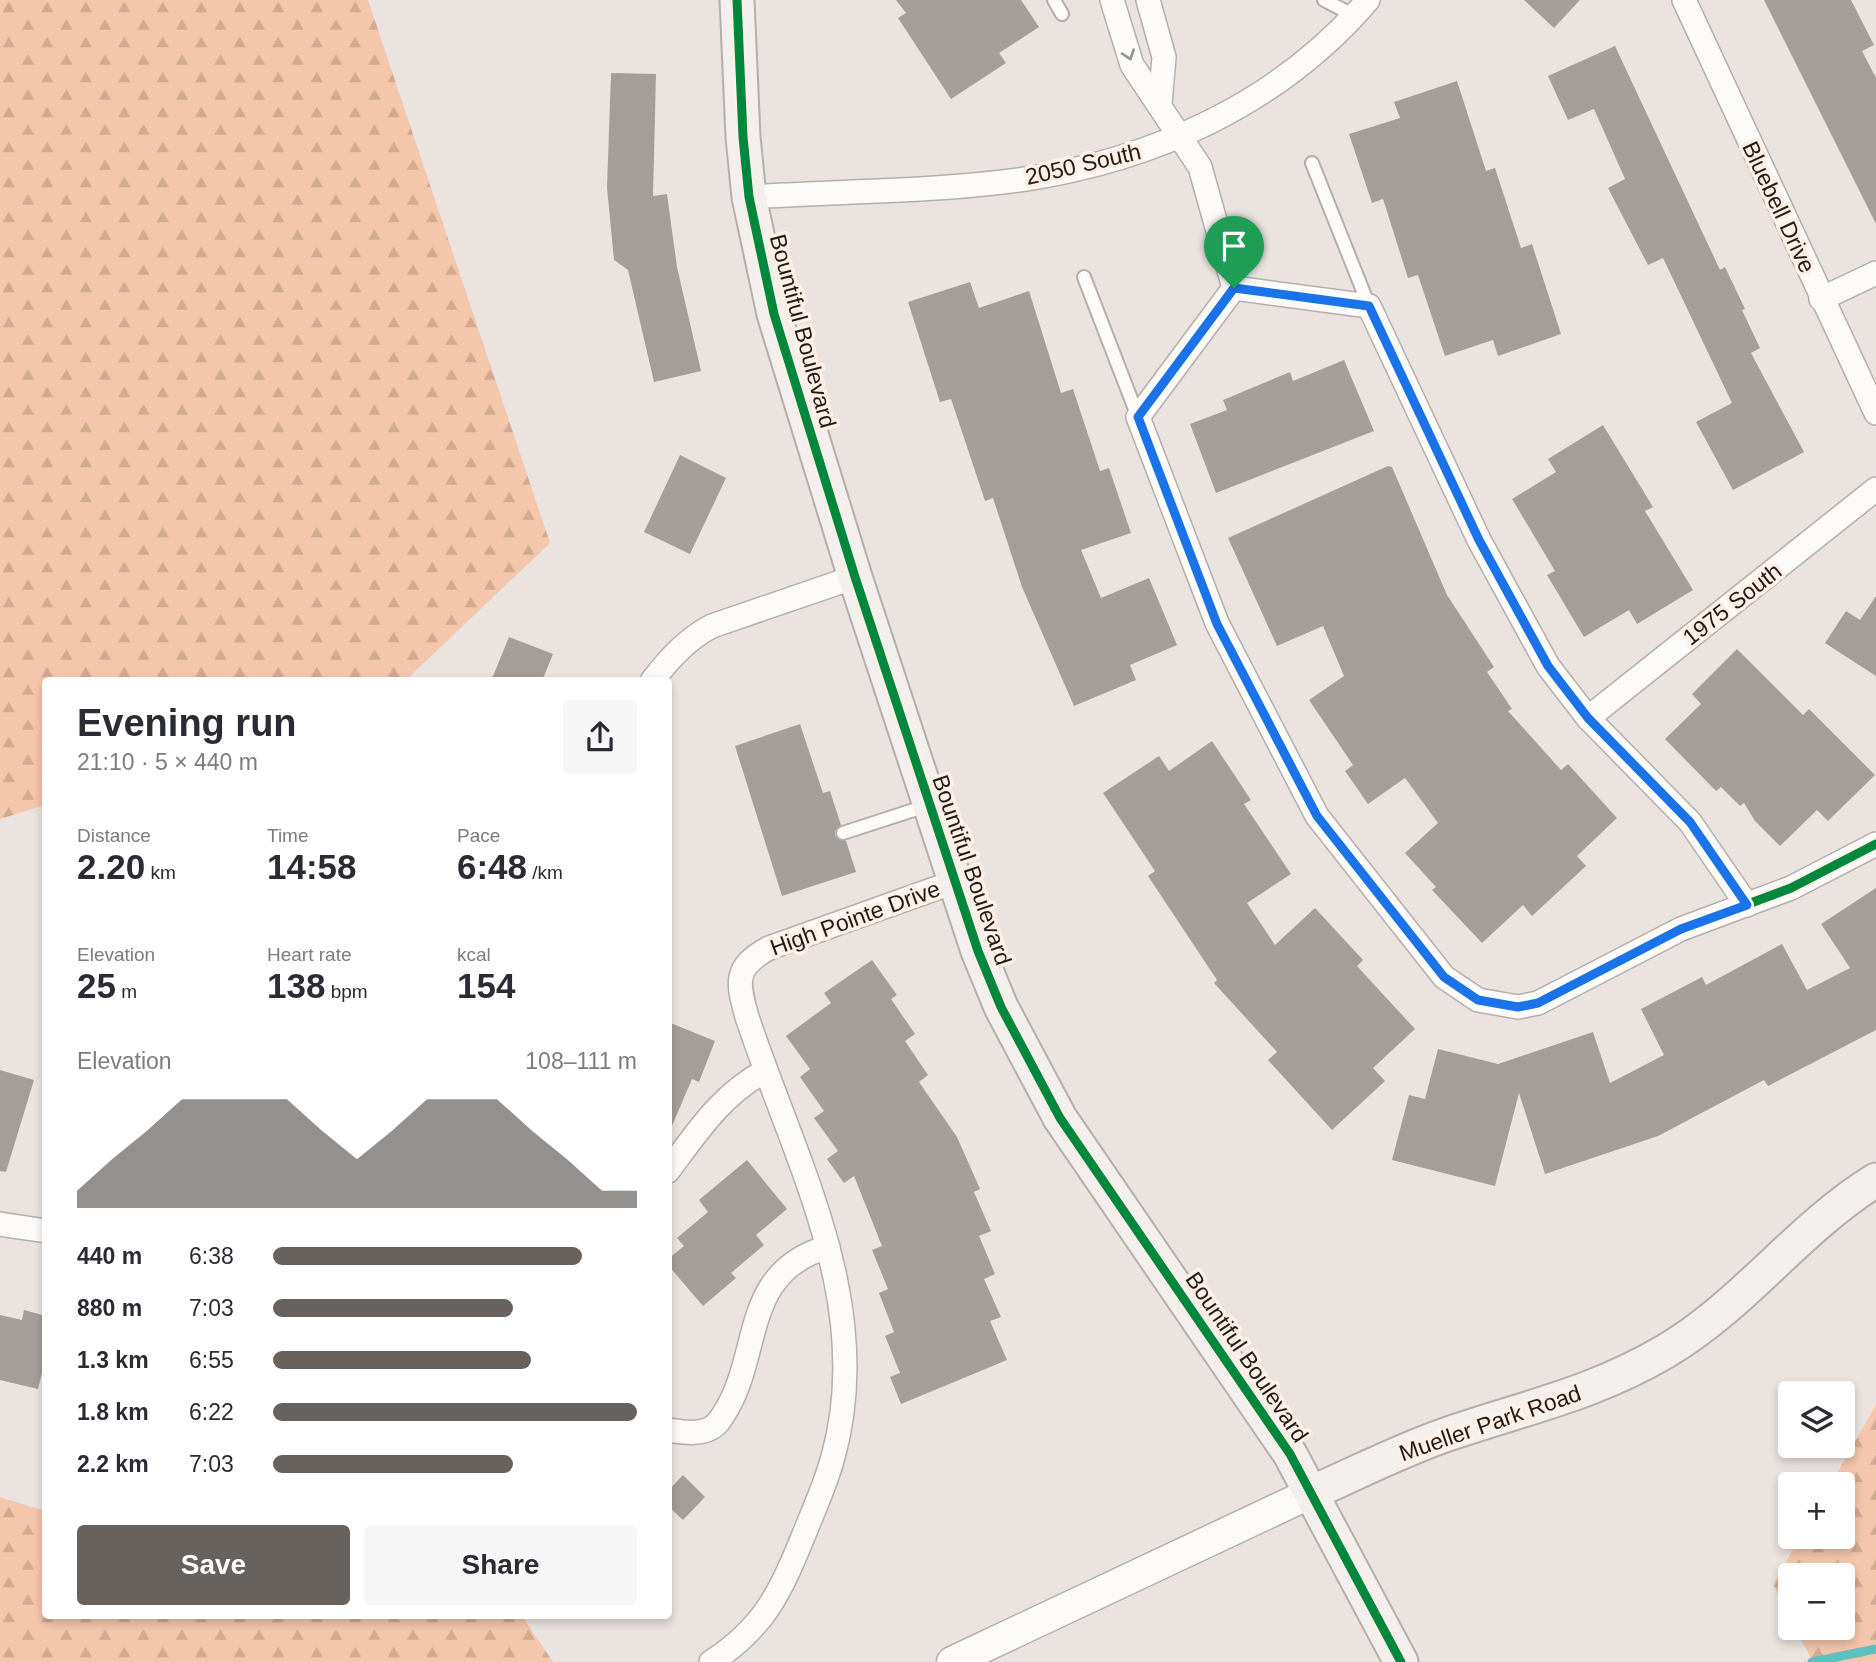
<!DOCTYPE html>
<meta charset="utf-8">
<style>
:root{--surface:#fff;--page:#f7f7f7;--text:#2b2b33;--muted:#7c7c81;--accent:#68625e}
body{margin:0;font-family:Helvetica,sans-serif;background:var(--page);color:var(--text);height:100vh;display:flex;flex-direction:column;font-size:26px;white-space:nowrap}
*{box-sizing:border-box;margin:0}
p{font-size:23px;color:var(--muted)}
.icon{flex:none;width:38px;height:38px;fill:none;stroke:currentColor;stroke-width:2;stroke-linecap:round;stroke-linejoin:round}
.map{position:relative;flex:1;overflow:hidden}
.sheet{position:absolute;left:42px;top:677px;width:630px;height:942px;display:flex;flex-direction:column;background:var(--surface);border-radius:7px;box-shadow:0 4px 10px #0003}
.sheet>*{flex:none}
.fabs{position:absolute;left:1778px;top:1381px;display:grid;gap:14px}
.fabs a{display:grid;place-items:center;width:77px;height:77px;border-radius:7px;background:var(--surface);box-shadow:0 4px 10px #0003;font-size:35px}
.pin{position:absolute;display:grid;place-items:center;width:60px;height:60px;color:#fff;margin:-72px -30px;border-radius:50% 50% 50% 0;rotate:-45deg;box-shadow:0 0 7px #0007}
.pin .icon{rotate:45deg}
.round{display:grid;place-items:center;flex:none;width:74px;height:74px;border-radius:7px;background:var(--page)}
.summary{display:flex;align-items:center;justify-content:space-between;height:119px;padding:0 35px}
h1{font-size:38px;font-weight:800;line-height:52px}
.stats{display:grid;grid-template-columns:repeat(3,1fr);gap:10px;height:119px;padding:7px 35px}
.stats div{display:grid;align-content:center}
.stats b{font-size:35px;font-weight:800}
.stats small{font-size:19px;font-weight:400}
.stats p{font-size:19px}
.chart{height:196px;padding:14px 35px}
.chart p{display:flex;justify-content:space-between}
.chart svg{width:100%;height:126px;margin-top:7px;fill:var(--accent);opacity:.7}
.cta{display:flex;gap:14px;margin-top:auto;padding:14px 35px}
.cta a{flex:1;height:80px;border-radius:7px;background:var(--accent);color:#fff;font-size:28px;font-weight:800;line-height:80px;text-align:center}
.cta a+a{background:var(--page);color:var(--text)}
ul{padding:0 35px;list-style:none;font-size:23px}
li{display:grid;grid-template-columns:112px 84px 1fr;align-items:center;height:52px}
li i{height:18px;border-radius:9px;background:var(--accent)}
.map>svg:first-child{display:block}
.forest{fill:url(#forest-firs)}
.lines{fill:none;stroke-linecap:round;stroke-linejoin:round}
.stream{stroke:#5ec1c0;stroke-width:9}
.building{fill:#a49e9b}
.service-casing{stroke:#b5afac;stroke-width:16}
.minor-casing{stroke:#b5afac;stroke-width:26}
.tertiary-casing{stroke:#b5afac;stroke-width:33}
.secondary-casing{stroke:#b5afac;stroke-width:37}
.service{stroke:#fcfbfa;stroke-width:12}
.minor{stroke:#fcfbfa;stroke-width:23}
.tertiary{stroke:#fcfbfa;stroke-width:30}
.secondary{stroke:#f3efed;stroke-width:33}
.cycleway-casing{stroke:#feefe7;stroke-width:13}
.cycleway{stroke:#00873e;stroke-width:9}
.oneway{stroke:#999795}
.route-casing{stroke:#fff;stroke-width:14}
.route{stroke:#1a73e8;stroke-width:9}
.labels{text-anchor:middle;dominant-baseline:central;stroke-width:7;stroke-linejoin:round;paint-order:stroke}
.street-label{font-size:23px;fill:#211c19;stroke:#feefe7}
</style>
<div class="map">
<svg width="1876" height="1662" viewBox="0 0 1876 1662">
<defs>
<pattern id="forest-firs" width="22" height="20" patternUnits="userSpaceOnUse" patternTransform="scale(1.75)"><rect width="22" height="20" fill="#f4c6ac"/><path d="M5 1l3.5 6h-7zM16 11l3.5 6h-7z" fill="#d1aa93"/></pattern>
</defs>
<rect width="100%" height="100%" fill="#ebe3df"/>
<g class="forest">
<path d="M0 0H368L550 543 405 681H46L45 805 0 819Z"/>
<path d="M1876 1405V1662H1813L1795 1628H1843V1575H1790V1619L1773 1585 1800 1537 1843 1536V1484H1831Z"/>
<path d="M0 1497 45 1511 46 1615H514L522 1616 553 1662H0Z"/>
</g>
<g class="lines">
<path class="stream" d="M1812 1662 1876 1649"/>
</g>
<g class="building">
<path d="M896 0H1021L1039 27 999 53 1006 63 951 99 898 18 906 13Z"/>
<path d="M1524 0H1580L1554 28Z"/>
<path d="M1764 0H1851L1874 45 1862 51 1876 78V224Z"/>
<path d="M1615 46 1720 270 1725 267 1745 309 1742 310 1760 348 1751 353 1804 452 1733 490 1696 422 1732 403 1663 258 1648 265 1608 188 1625 179 1594 109 1568 120 1548 76Z"/>
<path d="M611 73 656 74 653 196 667 194 677 267 701 371 654 382 628 270 614 260 607 188Z"/>
<path d="M1457 81 1486 171 1495 168 1521 248 1532 244 1561 334 1498 356 1493 340 1445 356 1418 275 1408 278 1383 199 1372 203 1349 134 1400 118 1394 102Z"/>
<path d="M970 282 979 308 1029 291 1061 393 1073 389 1100 471 1109 468 1131 533 1081 550 1101 598 1149 578 1177 645 1130 665 1136 680 1074 706 1022 587 993 498 985 501 951 399 940 402 908 302Z"/>
<path d="M1344 360 1374 431 1216 493 1190 424 1227 410 1223 400 1290 372 1293 381Z"/>
<path d="M1603 425 1653 507 1645 511 1693 590 1637 624 1629 610 1584 637 1547 575 1555 571 1512 499 1556 472 1548 459Z"/>
<path d="M680 455 726 478 690 554 644 532Z"/>
<path d="M1388 466 1392 467 1447 595 1494 667 1487 672 1512 709 1508 711 1561 770 1568 764 1617 818 1577 856 1586 866 1532 916 1523 905 1482 943 1432 890 1436 887 1405 853 1438 823 1405 778 1368 804 1345 771 1353 765 1309 700 1344 676 1323 626 1277 646 1228 538Z"/>
<path d="M1876 596V676L1825 643 1846 611 1860 620Z"/>
<path d="M509 637 553 654 542 681H491Z"/>
<path d="M1737 649 1803 715 1809 709 1875 775 1828 821 1817 810 1780 846 1755 821 1744 803 1740 806 1721 787 1716 791 1665 739 1701 704 1692 694Z"/>
<path d="M800 724 823 793 830 791 841 825 835 831V836L846 841 856 872 782 896 735 746Z"/>
<path d="M1212 741 1251 800 1244 804 1291 874 1247 903 1275 945 1315 908 1363 960 1357 966 1415 1029 1373 1068 1385 1081 1332 1130 1268 1060 1277 1052 1214 983 1217 980 1148 876 1155 871 1103 793 1159 756 1169 771Z"/>
<path d="M1876 888V1030L1768 1086 1764 1080 1658 1136 1545 1174 1519 1093 1495 1186 1392 1160 1409 1095 1425 1099 1438 1049 1498 1064 1593 1032 1610 1083 1664 1055 1641 1009 1702 977 1706 985 1782 944 1807 990 1850 968 1821 924Z"/>
<path d="M872 960 897 995 891 999 915 1034 905 1041 928 1075 919 1082 957 1137 980 1189 974 1192 991 1231 979 1236 995 1274 984 1279 1001 1317 990 1321 1007 1360 901 1404 890 1377 900 1373 885 1336 894 1332 879 1293 888 1289 872 1250 882 1246 854 1176 844 1183 827 1159 838 1151 814 1118 824 1111 800 1077 810 1069 786 1036 831 1003 824 993Z"/>
<path d="M668 1022 715 1041 699 1082 692 1079 668 1135Z"/>
<path d="M0 1070 34 1080 6 1172 0 1171Z"/>
<path d="M747 1160 787 1209 756 1235 764 1245 731 1273 736 1278 703 1306 668 1265V1259L684 1246 677 1238 708 1212 699 1200Z"/>
<path d="M24 1310 46 1316V1357L38 1389 0 1380V1315L22 1320Z"/>
<path d="M683 1475 705 1497 683 1520 668 1506V1491Z"/>
</g>
<g class="lines">
<g class="service-casing">
<g id="service">
<path d="M1054 0 1062 14"/>
<path d="M1324 0 1355 16"/>
<path d="M1312 163 1369 306"/>
<path d="M1084 277 1138 417"/>
<path d="M843 833 929 805"/>
</g>
</g>
<g class="minor-casing">
<g id="minor">
<path d="M1112 0 1132 65 1200 167 1234 288"/>
<path d="M1148 0 1164 57 1160 104"/>
<path d="M1684 0 1876 413"/>
<path d="M749 197C839 191 930 192 1019 180 1152 161 1279 104 1368 0"/>
<path d="M1234 288 1138 417 1217 623 1317 816 1444 977 1478 1000 1518 1007 1538 1003 1681 929 1791 888 1876 844"/>
<path d="M1234 288 1369 306 1479 540 1548 666 1588 718 1690 822 1747 905"/>
<path d="M1821 299 1876 273"/>
<path d="M652 681C669 659 687 639 712 626L855 577"/>
<path d="M1588 718 1876 489"/>
<path d="M668 1171C698 1131 721 1095 765 1071"/>
<path d="M0 1224 46 1231"/>
<path d="M668 1430C682 1432 699 1435 711 1428 719 1424 723 1415 728 1407 761 1348 743 1271 828 1247"/>
<path d="M711 1662C766 1627 781 1590 805 1532 815 1507 826 1483 833 1457 876 1303 794 1159 747 1017 737 982 734 967 769 948L954 882"/>
</g>
</g>
<g class="tertiary-casing">
<path id="tertiary" d="M952 1662 1311 1493"/>
</g>
<g class="secondary-casing">
<g id="secondary">
<path d="M737 0 743 137 749 197 774 314 855 577 978 951 1001 1007 1060 1118 1290 1454 1401 1662"/>
<path d="M1311 1493C1357 1473 1401 1450 1448 1434 1527 1407 1593 1394 1666 1351 1744 1305 1799 1227 1876 1180"/>
</g>
</g>
<use href="#service" class="service"/>
<use href="#minor" class="minor"/>
<use href="#tertiary" class="tertiary"/>
<use href="#secondary" class="secondary"/>
<g class="cycleway-casing">
<g id="cycleway">
<path d="M737 0 743 137 749 197 774 314 855 577 978 951 1001 1007 1060 1118 1290 1454 1401 1662"/>
<path d="M1234 288 1138 417 1217 623 1317 816 1444 977 1478 1000 1518 1007 1538 1003 1681 929 1791 888 1876 844"/>
</g>
</g>
<use href="#cycleway" class="cycleway"/>
</g>
<defs><path id="oneway-chevron" d="M-2-3.5L2.5 0L-2 3.5" fill="none" stroke-width="1.6" stroke-linecap="round" stroke-linejoin="round" transform="scale(1.75)"/></defs>
<use class="oneway" href="#oneway-chevron" transform="translate(1129 55) rotate(71)"/>
<g class="lines">
<g class="route-casing">
<path id="route" d="M1234 288 1369 306 1479 540 1548 666 1588 718 1690 822 1747 905 1681 929 1538 1003 1518 1007 1478 1000 1444 977 1317 816 1217 624 1138 417Z"/>
</g>
<use href="#route" class="route"/>
</g>
<g class="labels">
<g class="street-label">
<text transform="translate(1083 164) rotate(-13)">2050 South</text>
<text transform="translate(1779 207) rotate(65)">Bluebell Drive</text>
<text transform="translate(803 331) rotate(75)">Bountiful Boulevard</text>
<text transform="translate(1732 604) rotate(-38)">1975 South</text>
<text transform="translate(972 870) rotate(71)">Bountiful Boulevard</text>
<text transform="translate(855 918) rotate(-20)">High Pointe Drive</text>
<text transform="translate(1247 1357) rotate(56)">Bountiful Boulevard</text>
<text transform="translate(1490 1423) rotate(-19)">Mueller Park Road</text>
</g>
</g>
</svg>
<div class="fabs">
<a><svg class="icon" aria-label="layers" viewBox="0 0 24 24"><path d="M12 4l9 5-9 5-9-5zM3 14l9 5 9-5"/></svg></a>
<a>+</a>
<a>−</a>
</div>
<div class="pin" style="left:1234px;top:288px;background:#1e9e55"><svg class="icon" aria-label="arrive" viewBox="0 0 24 24"><path d="M6 21V4h12l-3 4 3 4H6"/></svg></div>
<section class="sheet">
<div class="summary"><div><h1>Evening run</h1><p>21:10 · 5 × 440 m</p></div><a class="round"><svg class="icon" aria-label="share" viewBox="0 0 24 24"><path d="M12 15V3M7 8l5-5 5 5M5 13v7h14v-7"/></svg></a></div>
<div class="stats">
<div><p>Distance</p><b>2.20<small> km</small></b></div>
<div><p>Time</p><b>14:58</b></div>
<div><p>Pace</p><b>6:48<small> /km</small></b></div>
</div>
<div class="stats">
<div><p>Elevation</p><b>25<small> m</small></b></div>
<div><p>Heart rate</p><b>138<small> bpm</small></b></div>
<div><p>kcal</p><b>154</b></div>
</div>
<div class="chart"><p><span>Elevation</span>108–111 m</p>
<svg viewBox="0 0 160 44" preserveAspectRatio="none"><path d="M0 44V38L10 27L20 17L30 6L40 6L50 6L60 6L70 17L80 27L90 17L100 6L110 6L120 6L130 17L140 27L150 38L160 38V44z"/></svg>
</div>
<ul>
<li><b>440 m</b>6:38<i style="width:85%"></i></li>
<li><b>880 m</b>7:03<i style="width:66%"></i></li>
<li><b>1.3 km</b>6:55<i style="width:71%"></i></li>
<li><b>1.8 km</b>6:22<i style="width:100%"></i></li>
<li><b>2.2 km</b>7:03<i style="width:66%"></i></li>
</ul>
<div class="cta"><a>Save</a><a>Share</a></div>
</section>
</div>
